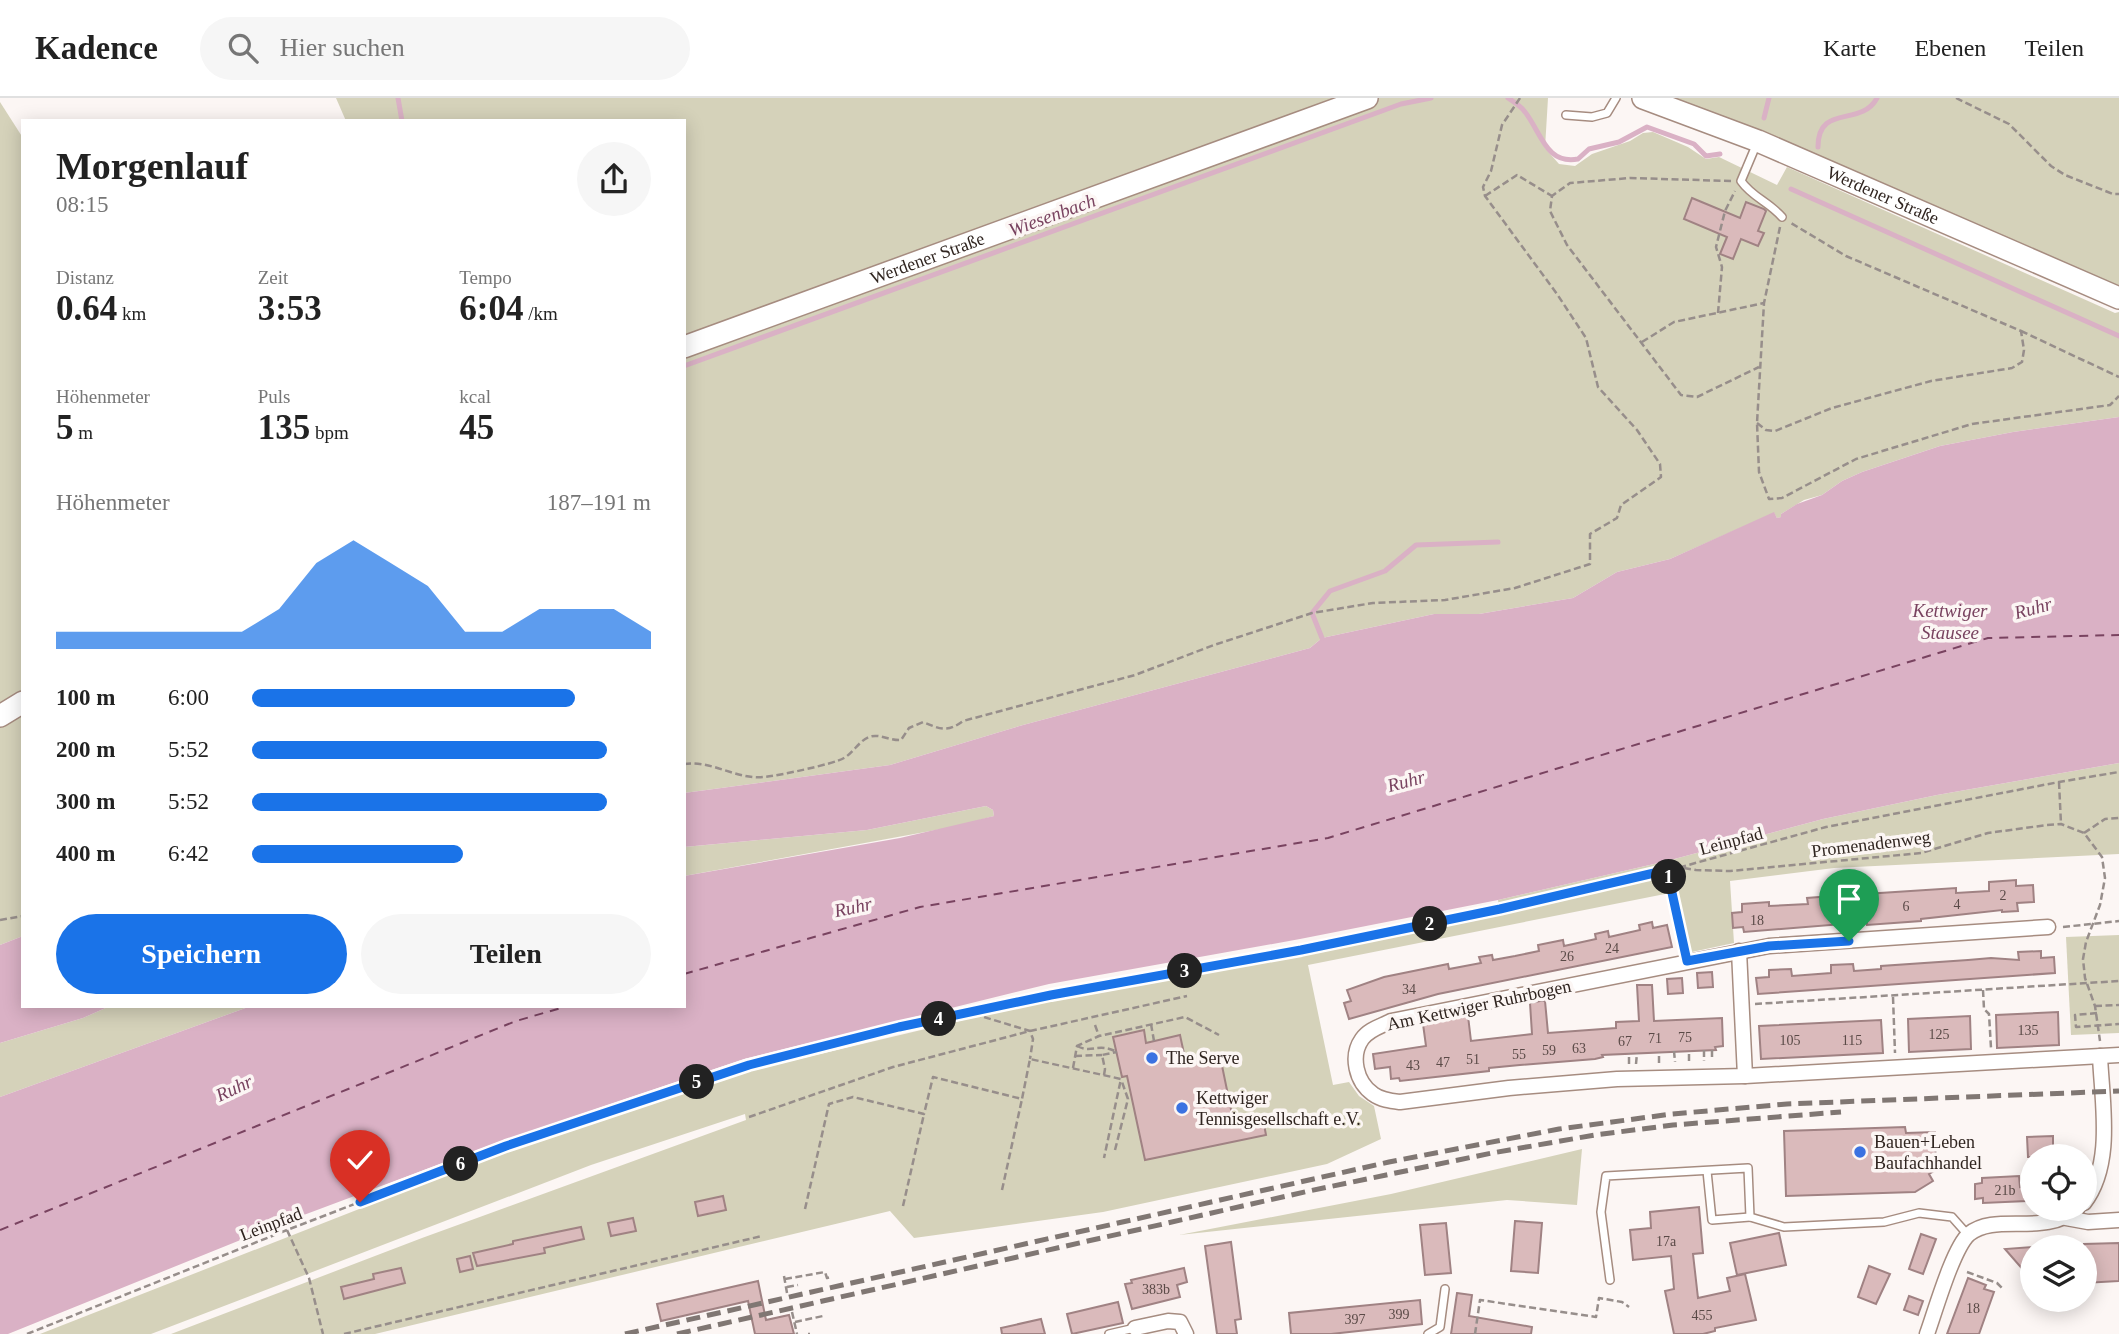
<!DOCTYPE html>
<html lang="de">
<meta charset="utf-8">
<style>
:root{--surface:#fff;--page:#f6f6f6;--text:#222;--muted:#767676;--line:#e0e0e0;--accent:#1a73e8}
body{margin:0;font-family:"Times New Roman",serif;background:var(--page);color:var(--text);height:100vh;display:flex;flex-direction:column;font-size:26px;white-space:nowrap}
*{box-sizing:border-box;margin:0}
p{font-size:23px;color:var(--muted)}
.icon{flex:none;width:38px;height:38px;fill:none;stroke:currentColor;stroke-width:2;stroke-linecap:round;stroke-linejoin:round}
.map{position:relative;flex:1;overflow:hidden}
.side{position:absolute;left:21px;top:21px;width:665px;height:889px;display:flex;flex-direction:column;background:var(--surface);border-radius:0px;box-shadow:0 4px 18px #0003}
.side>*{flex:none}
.fabs{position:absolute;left:2020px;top:1046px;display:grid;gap:14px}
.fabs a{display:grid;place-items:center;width:77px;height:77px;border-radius:50%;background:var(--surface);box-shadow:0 4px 18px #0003;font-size:35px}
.pin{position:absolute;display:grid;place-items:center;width:60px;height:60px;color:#fff;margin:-72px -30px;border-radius:50% 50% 50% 0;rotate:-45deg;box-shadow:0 0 7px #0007}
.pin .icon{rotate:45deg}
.km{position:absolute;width:35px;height:35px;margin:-18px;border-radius:50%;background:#222;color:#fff;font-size:19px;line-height:35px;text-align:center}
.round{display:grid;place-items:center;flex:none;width:74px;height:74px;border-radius:37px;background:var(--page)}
.head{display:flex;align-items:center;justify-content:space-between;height:119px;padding:0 35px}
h1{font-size:38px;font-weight:600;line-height:52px}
.figures{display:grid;grid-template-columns:repeat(3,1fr);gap:10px;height:119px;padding:7px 35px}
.figures div{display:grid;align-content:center}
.figures b{font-size:35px;font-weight:600}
.figures small{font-size:19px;font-weight:400}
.figures p{font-size:19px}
.chart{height:196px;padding:14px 35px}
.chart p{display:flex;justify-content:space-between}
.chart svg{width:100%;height:126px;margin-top:7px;fill:var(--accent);opacity:.7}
.action{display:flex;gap:14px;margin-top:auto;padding:14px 35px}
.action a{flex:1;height:80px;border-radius:42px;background:var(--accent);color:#fff;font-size:28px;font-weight:600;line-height:80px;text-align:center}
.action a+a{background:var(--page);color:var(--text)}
ul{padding:0 35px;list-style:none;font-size:23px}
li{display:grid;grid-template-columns:112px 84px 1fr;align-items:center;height:52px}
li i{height:18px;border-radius:9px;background:var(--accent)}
header{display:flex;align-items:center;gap:42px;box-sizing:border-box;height:98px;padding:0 35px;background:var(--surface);border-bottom:2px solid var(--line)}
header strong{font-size:33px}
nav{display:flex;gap:38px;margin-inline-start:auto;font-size:24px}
.search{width:490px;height:63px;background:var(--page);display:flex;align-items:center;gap:18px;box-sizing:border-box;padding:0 24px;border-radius:38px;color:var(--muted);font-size:26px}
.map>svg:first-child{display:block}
.green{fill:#d5d2ba}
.water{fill:#dab1c5}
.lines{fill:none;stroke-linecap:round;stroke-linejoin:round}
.stream{stroke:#dab1c5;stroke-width:5}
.ferry{stroke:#794360;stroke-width:2;stroke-dasharray:9 7;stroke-linecap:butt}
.building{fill:#dababb;stroke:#a08283;stroke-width:2}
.lane-casing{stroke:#a68c80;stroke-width:10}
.street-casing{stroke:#a68c80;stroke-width:17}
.secondary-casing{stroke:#a68c80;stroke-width:24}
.path{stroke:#978e8b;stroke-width:2.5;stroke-dasharray:7 3.5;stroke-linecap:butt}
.lane{stroke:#fff;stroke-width:7}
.street{stroke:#fff;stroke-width:14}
.secondary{stroke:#fff;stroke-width:21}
.rail{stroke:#807773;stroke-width:5;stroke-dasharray:14 7;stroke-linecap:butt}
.route-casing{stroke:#fff;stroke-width:14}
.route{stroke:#1a73e8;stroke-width:9}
.poi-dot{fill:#3a72e1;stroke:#fcf6f4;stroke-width:2.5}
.labels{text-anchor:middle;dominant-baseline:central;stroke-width:7;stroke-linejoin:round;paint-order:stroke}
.number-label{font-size:14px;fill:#5a4a47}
.street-label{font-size:18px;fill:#302520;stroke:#fcf6f4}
.poi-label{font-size:18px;fill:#302520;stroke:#fcf6f4;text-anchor:start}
.water-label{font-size:19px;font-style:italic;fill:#794360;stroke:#fcf6f4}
</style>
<header>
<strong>Kadence</strong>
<div class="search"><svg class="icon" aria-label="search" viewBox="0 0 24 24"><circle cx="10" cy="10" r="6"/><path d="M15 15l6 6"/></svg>Hier suchen</div>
<nav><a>Karte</a><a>Ebenen</a><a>Teilen</a></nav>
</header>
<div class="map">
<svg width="2119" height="1236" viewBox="0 0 2119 1236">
<rect width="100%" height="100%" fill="#fcf6f4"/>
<g class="green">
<path d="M336 0H1548L1545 50 1559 66 1575 68 1592 56 1630 43 1643 35 1653 34 1688 49 1706 61 1719 59 1777 87 1787 69 2115 215 2119 214V319L2013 334 1940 348 1862 374 1842 383 1822 397 1804 402 1781 416 1782 419 1777 420 1774 415 1670 461 1617 474 1573 500 1479 516H1434L1322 540 1310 550 1023 627 890 667 684 695V254L1047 107 684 237V23H346Z"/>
<path d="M1650 0H2119V196Z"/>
<path d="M0 4 23 40V594L0 607Z"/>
<path d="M23 615V838L0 847V629Z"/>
<path d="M2119 665V756L1834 770 1730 783 1734 845 1687 855 1675 794 1308 867 1333 987 1349 984 1359 998 1374 1008 1381 1041 1327 1066 1103 1114 914 1140 890 1113 375 1236H171L422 1140 746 1022 745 1016 591 1067 151 1236H40L507 1053 752 972 1052 901 1461 825 1500 815 1498 802 1667 763 1823 721 1937 697Z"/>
<path d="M986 708 993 712 994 718 958 728 684 778V749L867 732Z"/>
<path d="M2119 837V935L2071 937 2066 839Z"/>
<path d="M110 908H251L0 999V945L83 920Z"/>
<path d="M1582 1051 1577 1107 1507 1102 1179 1137 1391 1096Z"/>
</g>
<g class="water">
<path d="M2119 319V665L1937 697 1823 721 1667 763 1498 802 1300 841 1049 886 744 961 504 1042 285 1124 8 1236H0V999L251 908H684V778L900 740 994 718 993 712 986 708 867 732 684 749V695L890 667 1023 627 1310 550 1322 540 1434 516H1479L1573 500 1617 474 1670 461 1774 414 1777 420 1781 419V416L1797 406 1822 397 1842 383 1862 374 1940 348 2013 334Z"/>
<path d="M23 838V908H110L83 920 0 945V847Z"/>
</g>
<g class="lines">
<g class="stream">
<path d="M398 0 402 23"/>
<path d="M1508 0C1514 4 1521 8 1525 14 1541 34 1546 67 1578 61L1589 51 1619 44 1647 29 1694 46 1706 58 1720 56"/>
<path d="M1764 20 1769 0"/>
<path d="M1818 49C1818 5 1861 30 1877 0"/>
<path d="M1791 91 2119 238"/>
<path d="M684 268 1401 6 1431 0"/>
<path d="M1322 540 1312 515 1330 493 1385 473 1416 447 1498 444"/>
</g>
<g class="ferry">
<path d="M684 876 920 809 1328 740 1988 540 2119 537"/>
<path d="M0 1132 516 923 568 908"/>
</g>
</g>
<g class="building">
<path d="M1692 100 1740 120 1746 104 1764 111 1766 113 1758 133 1764 135 1758 148 1741 141 1733 161 1720 156 1727 139 1684 121Z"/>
<path d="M2016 782V788L2033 787 2034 804 2017 805 2018 813 2002 814V812L1921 821V823L1867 827V824L1744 834 1743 829 1733 830 1732 815 1742 814V806L1769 804V808L1808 806 1807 800 1832 798 1833 804 1865 802V796L1956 790V795L1989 793V784Z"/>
<path d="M1652 824 1653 830 1667 827 1672 849 1438 896 1349 921 1344 905 1351 903 1347 892 1384 879 1448 866 1449 871 1481 865 1479 859 1492 857 1493 862 1515 858 1539 853 1538 847 1563 842 1564 848 1596 841 1595 836 1608 833 1609 839 1640 832 1639 827Z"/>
<path d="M2041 853V860L2054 859 2055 875 1758 896 1756 880 1769 879V872L1791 871 1792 878 1831 875V867L1853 866 1854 873 1881 871V868L1968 862 1991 860 2019 862 2018 854Z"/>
<path d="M1712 874 1713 889 1698 890 1697 875Z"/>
<path d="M1682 880 1683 895 1668 896 1667 881Z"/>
<path d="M1637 887H1652L1654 923 1722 920 1723 948 1715 949 1716 952 1602 957 1603 959 1595 961 1520 967 1489 970V973L1400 983 1399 980 1391 981 1390 969 1375 971 1373 956 1426 948 1423 926 1468 918 1471 943 1532 936 1530 905 1540 903H1545L1548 935 1616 930V924L1639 923Z"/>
<path d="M2058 914 2059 947 1997 950 1996 917Z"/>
<path d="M1970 918 1971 951 1909 954 1908 921Z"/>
<path d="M1881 922 1883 955 1761 961 1759 928Z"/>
<path d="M1144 932 1146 945 1180 937 1186 965 1220 958 1234 1026 1263 1021 1266 1037 1145 1062 1127 978 1122 979 1113 939Z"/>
<path d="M1905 1029 1906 1035 1935 1034 1936 1072 1929 1076 1933 1083 1915 1094 1786 1098 1784 1033Z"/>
<path d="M2053 1038V1059H2028L2027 1039Z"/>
<path d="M2019 1078 2020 1089 2027 1088V1103L1983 1105V1100L1975 1101V1086L1982 1085V1080Z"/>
<path d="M723 1098 726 1112 698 1118 695 1104Z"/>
<path d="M1699 1109 1703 1155 1693 1156 1698 1200 1730 1193 1727 1180 1745 1176 1756 1222 1715 1230V1233L1703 1236H1674L1665 1193 1674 1191 1671 1158 1633 1162 1630 1132 1651 1130 1650 1114Z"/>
<path d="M633 1120 636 1133 611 1138 608 1125Z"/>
<path d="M1515 1123 1542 1125 1538 1175 1511 1173Z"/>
<path d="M1446 1125 1451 1175 1425 1177 1420 1127Z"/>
<path d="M581 1129 584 1141 544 1150 545 1155 477 1168 473 1155 513 1146V1143Z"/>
<path d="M1779 1135 1786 1167 1737 1177 1730 1145Z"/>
<path d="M1921 1136 1936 1141 1923 1176 1909 1171Z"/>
<path d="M1231 1144 1241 1221 1235 1222 1237 1236H1217L1205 1148Z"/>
<path d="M2119 1145V1183L2084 1185V1146Z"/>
<path d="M2032 1149V1182L2005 1151Z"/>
<path d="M470 1158 473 1171 460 1174 457 1161Z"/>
<path d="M1869 1168 1890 1176 1876 1206 1858 1199Z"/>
<path d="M401 1170 405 1185 344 1201 341 1189 374 1181 373 1176Z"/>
<path d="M1184 1170 1187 1184 1177 1187 1180 1199 1132 1211 1125 1186 1132 1185 1131 1182Z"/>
<path d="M1968 1180 1986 1187 1984 1191 1994 1194 1979 1236H1947Z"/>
<path d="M758 1183 766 1222 789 1217 794 1236H755L748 1203 661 1223 657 1206Z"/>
<path d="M1457 1195 1472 1197 1469 1218 1532 1229 1531 1236H1451Z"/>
<path d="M1909 1198 1923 1203 1918 1217 1904 1212Z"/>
<path d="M1420 1202 1422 1226 1331 1236H1291L1289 1215Z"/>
<path d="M1118 1204 1123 1225 1072 1236 1067 1216Z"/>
<path d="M1041 1221 1045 1236H1002L1001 1230Z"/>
</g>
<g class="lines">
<g class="lane-casing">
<g id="lane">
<path d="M1566 17 1592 19 1607 15 1616 0"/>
<path d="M1757 45 1741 83C1752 99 1769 104 1782 119"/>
<path d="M1707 1073 1712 1122 1750 1119"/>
<path d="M1610 1182 1601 1114 1606 1078 1748 1070 1750 1119 1784 1129 1884 1124 1919 1115 1952 1119 1968 1137"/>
<path d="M1109 1236 1135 1230"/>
<path d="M1428 1236 1440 1229 1445 1191"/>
</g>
</g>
<g class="street-casing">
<g id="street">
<path d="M2048 829 1769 848 1391 923C1382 928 1369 931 1362 941 1350 958 1356 984 1373 996 1381 1002 1391 1003 1400 1004L1509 990 1617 981 1745 978 2119 957"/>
<path d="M1739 853 1745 978"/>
<path d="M2084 1105C2114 1066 2102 1005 2100 958"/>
<path d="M2066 1120 2088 1124 2119 1122"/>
<path d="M1135 1230 1168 1223 1180 1224 1186 1236"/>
<path d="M1927 1236C1935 1214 1953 1150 1969 1136 1996 1114 2044 1139 2077 1111"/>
</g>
</g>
<g class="secondary-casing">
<g id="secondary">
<path id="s1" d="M1643 0 1758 43 2119 200"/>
<path id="s2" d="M684 249 1367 0"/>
<path d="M0 618 23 604"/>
</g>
</g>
<g class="path">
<path d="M1956 0 2009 26 2051 68 2065 77 2113 96H2119"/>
<path d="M1731 83 1630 80 1570 85 1552 98 1550 113 1567 147 1681 297 1697 299 1759 269"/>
<path d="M1485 98 1517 77 1552 98"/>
<path d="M1780 129 1764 205 1757 325 1759 374 1769 401 1782 400 1856 361 1972 326 2110 307 2119 298"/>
<path d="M1718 215 1722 169 1716 149 1725 113 1735 93"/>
<path d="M2021 233 2119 279"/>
<path d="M1642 244 1674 224 1764 205"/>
<path d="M1757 325 1766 332 1775 333 1832 310 1931 283 2012 270 2022 264 2024 252 2021 233 1846 158 1791 125"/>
<path d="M684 666C712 662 737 682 764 679 777 678 834 666 844 660 853 655 859 643 869 639 879 635 890 643 901 642L909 630 923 624C940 631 947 635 963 623L1135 577 1214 547 1312 515 1373 505 1445 502 1515 490 1590 466V436L1617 420 1621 407 1661 379 1660 366 1637 332 1598 289 1586 240 1557 196 1485 98 1483 89 1491 73 1502 27 1520 0"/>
<path d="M2059 684 2061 726"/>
<path d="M2084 735 2105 721 2119 720"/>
<path d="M1684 770 1696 772 1730 773 1921 755 1988 735 2047 727 2061 726 2084 735 2102 759 2105 780 2100 807 2086 844 2083 861 2085 880 2095 908 2100 943"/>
<path d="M1667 772 1684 850"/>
<path d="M0 822 23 818"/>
<path d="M2063 829 2119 823"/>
<path d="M1983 892 1984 911 1989 916 1991 950"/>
<path d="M1893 899 1895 955"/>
<path d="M1755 906 2119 883"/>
<path d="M2095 908 2119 907"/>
<path d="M2097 915 2075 917 2076 929 2119 926"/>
<path d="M974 916 1030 933 1033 941 1030 961"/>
<path d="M1151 926 1154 943"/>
<path d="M1095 927 1099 938"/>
<path d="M1077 948C1093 956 1097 944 1117 954"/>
<path d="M1704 952V963"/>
<path d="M1712 952V962"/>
<path d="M1674 953 1675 964"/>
<path d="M1075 958 1102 957"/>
<path d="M1689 963V953"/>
<path d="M1659 965V954"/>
<path d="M1629 966V955"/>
<path d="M1636 966 1637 955"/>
<path d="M1073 970 1077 948 1099 938 1185 919 1219 937"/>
<path d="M1104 977 1105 971 1102 957 1117 954"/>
<path d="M749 1019 893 969 1030 933 1187 898"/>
<path d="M1115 1052 1128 1001 1122 984"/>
<path d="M1002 1092 1022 1001"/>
<path d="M903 1108 924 1016"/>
<path d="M805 1111 829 1006 853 999 924 1016 933 979 1022 1001 1030 961 1121 981 1104 1060"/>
<path d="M287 1132 309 1180 323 1236"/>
<path d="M1967 1174 1997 1185 2004 1192"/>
<path d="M784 1178 787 1195"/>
<path d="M785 1181 825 1174 827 1180 831 1179"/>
<path d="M787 1189 798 1187"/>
<path d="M792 1214 797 1236"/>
<path d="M795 1224 823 1218"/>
<path d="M27 1236 287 1132 506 1048 749 967 899 929 1051 897 1301 852 1500 811 1681 769 1826 729 2059 684 2119 674"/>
<path d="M344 1236 762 1138"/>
<path d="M808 1236H810"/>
<path d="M1475 1236 1480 1202 1596 1219 1599 1200 1622 1204 1629 1209"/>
</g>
<use href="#lane" class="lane"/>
<use href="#street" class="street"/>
<use href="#secondary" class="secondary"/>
<g class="rail">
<path d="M625 1236 1389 1064 1559 1031 1672 1016 1787 1006 2119 993"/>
<path d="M677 1236 1309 1093 1492 1055 1595 1037 1673 1027 1841 1014"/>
</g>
</g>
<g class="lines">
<g class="route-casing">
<path id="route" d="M360 1104 506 1048 749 967 899 929 1051 897 1301 852 1500 811 1667 772 1687 863 1769 848 1849 843"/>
</g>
<use href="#route" class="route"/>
</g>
<g class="poi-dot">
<circle cx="1152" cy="960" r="7"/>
<circle cx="1182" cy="1010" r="7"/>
<circle cx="1860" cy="1054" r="7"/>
</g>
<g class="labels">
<g class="number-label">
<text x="2003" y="797">2</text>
<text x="1957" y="806">4</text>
<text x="1906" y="808">6</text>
<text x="1757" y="822">18</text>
<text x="1612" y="850">24</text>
<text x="1567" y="858">26</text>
<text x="1409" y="891">34</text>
<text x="2028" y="932">135</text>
<text x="1939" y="936">125</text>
<text x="1685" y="939">75</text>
<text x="1655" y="940">71</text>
<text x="1790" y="942">105</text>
<text x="1852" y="942">115</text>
<text x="1625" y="943">67</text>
<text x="1579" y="950">63</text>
<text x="1549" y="952">59</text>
<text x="1519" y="956">55</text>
<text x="1473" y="961">51</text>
<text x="1443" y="964">47</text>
<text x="1413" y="967">43</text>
<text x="2005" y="1092">21b</text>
<text x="1666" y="1143">17a</text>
<text x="1156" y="1191">383b</text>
<text x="1973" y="1210">18</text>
<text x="1399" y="1216">399</text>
<text x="1702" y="1217">455</text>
<text x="1355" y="1221">397</text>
</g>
<g class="street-label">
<text stroke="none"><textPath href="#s1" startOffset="259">Werdener Straße</textPath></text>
<text stroke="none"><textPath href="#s2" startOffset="259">Werdener Straße</textPath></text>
<text transform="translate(1731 743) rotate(-15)">Leinpfad</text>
<text transform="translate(1871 746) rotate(-7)">Promenadenweg</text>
<text transform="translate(1479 907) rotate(-12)">Am Kettwiger Ruhrbogen</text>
<text transform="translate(271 1126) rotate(-21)">Leinpfad</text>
</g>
<g class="poi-label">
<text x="1166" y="960">The Serve</text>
<text x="1196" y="1000">Kettwiger<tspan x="1196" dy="21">Tennisgesellschaft e.V.</tspan></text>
<text x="1874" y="1044">Bauen+Leben<tspan x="1874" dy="21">Baufachhandel</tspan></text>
</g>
<g class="water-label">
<text transform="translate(1052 117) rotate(-20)">Wiesenbach</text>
<text transform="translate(2033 510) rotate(-15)">Ruhr</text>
<text x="1950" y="512">Kettwiger<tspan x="1950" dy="22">Stausee</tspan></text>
<text transform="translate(1406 683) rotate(-15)">Ruhr</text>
<text transform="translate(853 809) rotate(-12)">Ruhr</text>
<text transform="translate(234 990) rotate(-25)">Ruhr</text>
</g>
</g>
</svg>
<div class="fabs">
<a><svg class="icon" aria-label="locate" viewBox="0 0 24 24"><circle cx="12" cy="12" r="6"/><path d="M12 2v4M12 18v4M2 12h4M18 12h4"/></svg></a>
<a><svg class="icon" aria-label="layers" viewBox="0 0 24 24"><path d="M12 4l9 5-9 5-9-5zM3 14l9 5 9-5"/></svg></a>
</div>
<div class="pin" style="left:1849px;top:843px;background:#1e9e55"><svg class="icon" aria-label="arrive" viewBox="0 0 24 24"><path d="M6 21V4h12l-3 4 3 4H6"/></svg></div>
<div class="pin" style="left:360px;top:1104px;background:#d93025"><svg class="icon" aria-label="check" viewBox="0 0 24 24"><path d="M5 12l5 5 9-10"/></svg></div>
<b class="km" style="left:1669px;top:779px">1</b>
<b class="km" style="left:1430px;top:826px">2</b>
<b class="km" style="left:1185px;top:873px">3</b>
<b class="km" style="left:939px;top:921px">4</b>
<b class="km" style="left:697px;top:984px">5</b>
<b class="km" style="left:461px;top:1066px">6</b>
<section class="side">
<div class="head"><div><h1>Morgenlauf</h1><p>08:15</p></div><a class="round"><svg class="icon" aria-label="share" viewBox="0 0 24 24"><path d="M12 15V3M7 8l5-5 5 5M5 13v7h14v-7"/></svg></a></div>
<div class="figures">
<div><p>Distanz</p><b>0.64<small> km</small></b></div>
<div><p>Zeit</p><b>3:53</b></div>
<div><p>Tempo</p><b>6:04<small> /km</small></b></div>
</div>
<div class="figures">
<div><p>Höhenmeter</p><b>5<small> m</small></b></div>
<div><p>Puls</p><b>135<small> bpm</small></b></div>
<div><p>kcal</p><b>45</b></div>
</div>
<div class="chart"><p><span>Höhenmeter</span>187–191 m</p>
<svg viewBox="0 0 160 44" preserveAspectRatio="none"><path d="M0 44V38L10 38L20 38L30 38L40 38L50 38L60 30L70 14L80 6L90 14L100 22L110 38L120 38L130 30L140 30L150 30L160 38V44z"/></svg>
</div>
<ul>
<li><b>100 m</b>6:00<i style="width:81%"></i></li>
<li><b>200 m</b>5:52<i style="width:89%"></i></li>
<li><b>300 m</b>5:52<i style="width:89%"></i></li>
<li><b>400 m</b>6:42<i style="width:53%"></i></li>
</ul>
<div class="action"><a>Speichern</a><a>Teilen</a></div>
</section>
</div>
